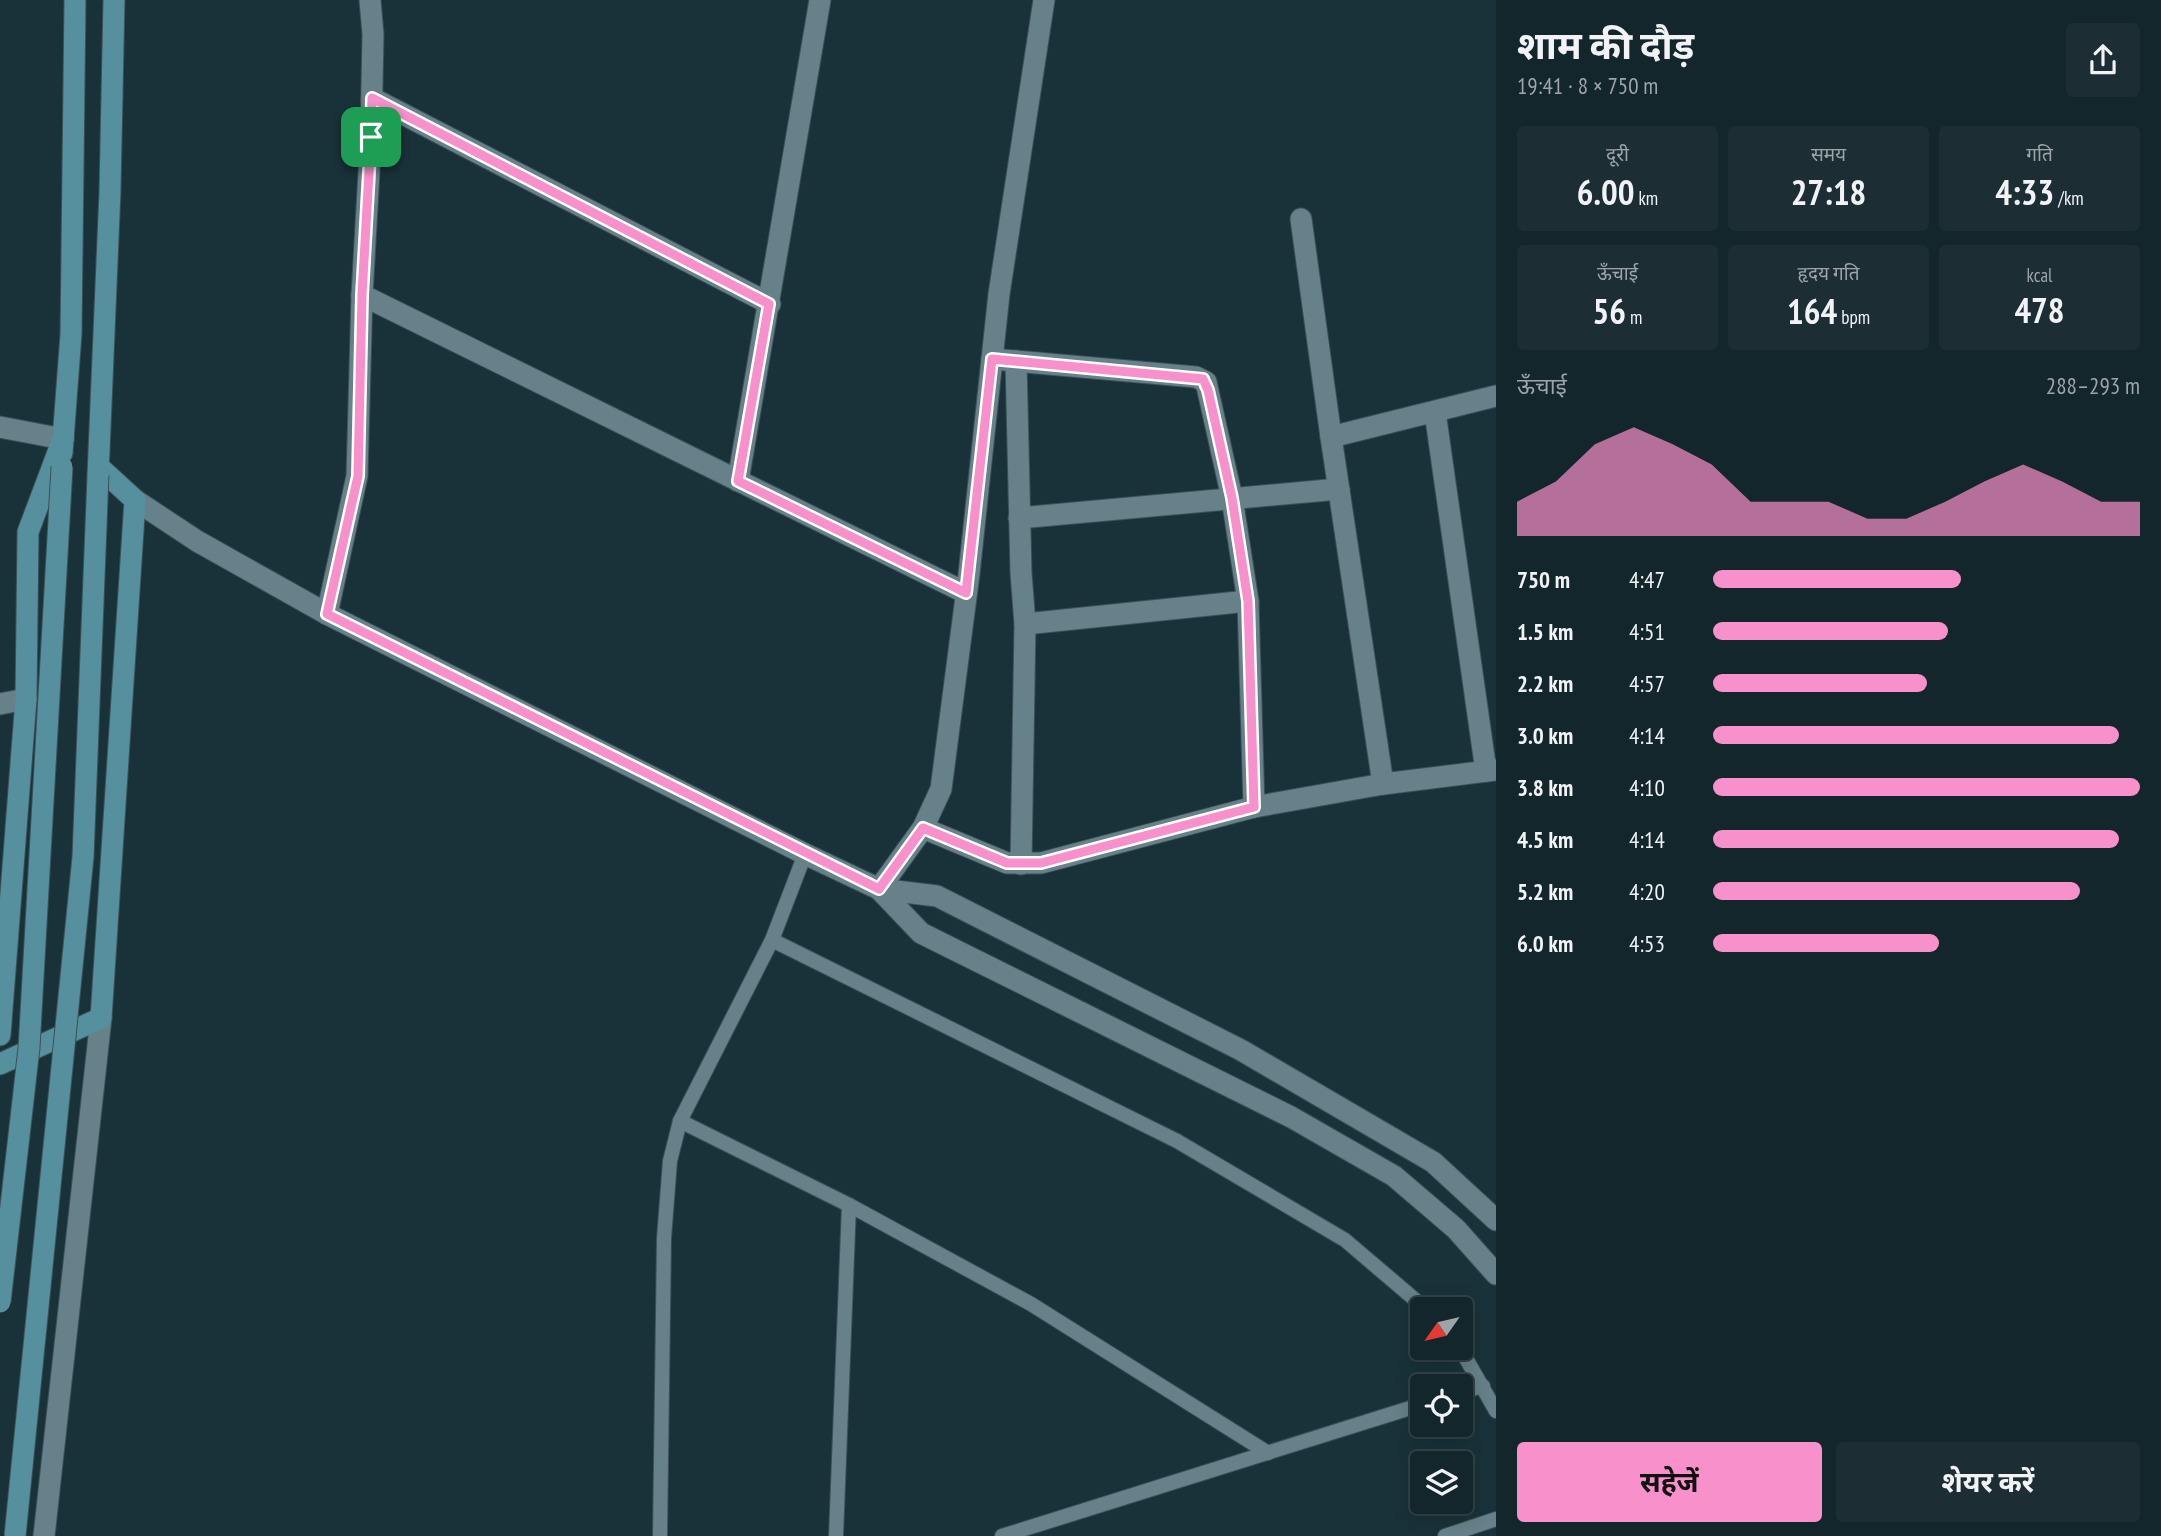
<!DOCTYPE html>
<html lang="hi">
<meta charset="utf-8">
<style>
:root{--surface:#13262b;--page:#1c2e33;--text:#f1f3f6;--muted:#9da5a9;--line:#324347;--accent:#f890cb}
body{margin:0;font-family:"PT Sans Narrow","Noto Sans Devanagari",sans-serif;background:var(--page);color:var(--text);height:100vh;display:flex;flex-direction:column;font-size:26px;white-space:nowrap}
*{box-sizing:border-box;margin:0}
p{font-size:23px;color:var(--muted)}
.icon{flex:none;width:38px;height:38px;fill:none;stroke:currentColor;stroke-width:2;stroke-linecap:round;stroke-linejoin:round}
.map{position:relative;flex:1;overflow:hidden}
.details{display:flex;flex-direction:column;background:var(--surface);width:665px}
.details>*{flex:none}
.needle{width:46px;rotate:236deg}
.fabs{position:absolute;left:1410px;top:1297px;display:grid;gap:14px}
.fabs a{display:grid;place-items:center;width:63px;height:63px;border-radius:7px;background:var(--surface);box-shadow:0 4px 18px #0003,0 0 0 2px var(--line);font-size:35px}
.pin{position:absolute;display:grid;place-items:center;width:60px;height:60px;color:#fff;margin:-30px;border-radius:14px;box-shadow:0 4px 10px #0006}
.round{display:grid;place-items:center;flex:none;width:74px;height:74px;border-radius:7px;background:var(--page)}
.headline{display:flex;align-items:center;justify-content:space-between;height:119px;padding:0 21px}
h1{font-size:38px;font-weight:700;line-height:52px}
.metrics{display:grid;grid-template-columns:repeat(3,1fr);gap:10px;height:119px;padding:7px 21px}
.metrics div{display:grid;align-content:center;border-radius:7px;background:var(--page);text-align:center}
.metrics b{font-size:35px;font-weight:700}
.metrics small{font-size:19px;font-weight:400}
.metrics p{font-size:19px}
.chart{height:196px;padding:14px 21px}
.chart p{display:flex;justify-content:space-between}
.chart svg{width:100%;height:126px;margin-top:7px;fill:var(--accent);opacity:.7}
.action{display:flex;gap:14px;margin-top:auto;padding:14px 21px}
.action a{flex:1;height:80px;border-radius:7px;background:var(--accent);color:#111;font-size:28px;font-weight:700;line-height:80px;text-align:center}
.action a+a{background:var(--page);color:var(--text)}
ul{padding:0 21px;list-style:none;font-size:23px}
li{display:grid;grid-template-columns:112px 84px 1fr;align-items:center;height:52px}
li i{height:18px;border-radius:9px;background:var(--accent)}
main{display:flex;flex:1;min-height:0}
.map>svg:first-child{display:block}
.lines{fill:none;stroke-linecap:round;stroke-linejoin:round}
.lane-casing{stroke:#3b5056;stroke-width:16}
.street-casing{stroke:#3b5056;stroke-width:23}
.secondary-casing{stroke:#3b5056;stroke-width:23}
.lane{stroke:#668189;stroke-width:14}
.street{stroke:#668189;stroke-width:21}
.secondary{stroke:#568f9e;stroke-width:21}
.secondary-bridge-casing{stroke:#3b5056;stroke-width:23;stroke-linecap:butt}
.secondary-bridge{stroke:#568f9e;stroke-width:21}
.route-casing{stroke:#fff;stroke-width:14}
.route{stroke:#f890cb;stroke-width:9}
</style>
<main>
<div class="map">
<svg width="1496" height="1536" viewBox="0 0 1496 1536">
<rect width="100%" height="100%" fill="#193239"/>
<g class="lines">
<g class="lane-casing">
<g id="lane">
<path d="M772 940 1177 1141 1345 1240 1426 1309"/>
<path d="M680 1121 849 1205 1031 1304 1268 1453"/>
<path d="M1460 1348 1496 1411"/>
<path d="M1461 1392 1483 1386"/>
<path d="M660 1536 664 1238 670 1161 680 1121 772 940 805 854"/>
<path d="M836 1536 849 1205"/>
<path d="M1002 1536 1423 1404"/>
<path d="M1445 1536 1496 1519"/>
</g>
</g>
<g class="street-casing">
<g id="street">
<path d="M372 98 770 304"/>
<path d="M1301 219 1331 437 1496 396"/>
<path d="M362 295 966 593"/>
<path d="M992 359 1196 377 1206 382 1232 498 1248 601 1254 807"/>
<path d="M1016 361 1021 573 1025 624 1021 864"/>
<path d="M1435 412 1486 771"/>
<path d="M0 427 63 439"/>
<path d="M1331 437 1383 784"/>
<path d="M738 481 820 0"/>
<path d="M135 500 197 541 327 614 805 854 879 889 937 896 1241 1050 1433 1162 1496 1220"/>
<path d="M1019 518 1339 489"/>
<path d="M327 614 357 476 362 295 371 137 373 34 370 0"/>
<path d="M1025 624 1248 601"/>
<path d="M0 704 26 699"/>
<path d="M923 828 1007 863H1041L1254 807 1383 784 1496 770"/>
<path d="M879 889 923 828 941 789 969 574 999 294 1044 0"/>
<path d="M879 889 921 933 1291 1117 1394 1176 1456 1229 1496 1274"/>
<path d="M44 1536 101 1018"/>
</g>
</g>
<g class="secondary-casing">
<g id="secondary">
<path d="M62 453 71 334 75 0"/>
<path d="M98 475 110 191 114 0"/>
<path d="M0 1035 26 699 28 532 63 439"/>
<path d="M0 1064 101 1018 135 500 99 467"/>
</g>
</g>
<use href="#lane" class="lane"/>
<use href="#street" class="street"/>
<use href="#secondary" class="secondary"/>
<g class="secondary-bridge-casing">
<g id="secondary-bridge">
<path d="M0 1302 29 1048 62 467"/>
<path d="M15 1536 83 857 98 475"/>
</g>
</g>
<use href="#secondary-bridge" class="secondary-bridge"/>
</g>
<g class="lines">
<g class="route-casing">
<path id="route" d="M372 98 769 304 738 481 966 593 992 359 1203 379 1208 390 1232 498 1248 601 1254 807 1041 863H1007L923 828 879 889 327 614 358 476 362 295 371 137Z"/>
</g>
<use href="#route" class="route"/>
</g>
</svg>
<div class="fabs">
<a><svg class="needle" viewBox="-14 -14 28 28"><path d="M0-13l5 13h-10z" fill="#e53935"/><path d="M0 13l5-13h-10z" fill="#9da5a9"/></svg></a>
<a><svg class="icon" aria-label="locate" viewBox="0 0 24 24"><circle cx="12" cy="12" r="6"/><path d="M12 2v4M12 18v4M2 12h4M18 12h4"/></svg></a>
<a><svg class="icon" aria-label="layers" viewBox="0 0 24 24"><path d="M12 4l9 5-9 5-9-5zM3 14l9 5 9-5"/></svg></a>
</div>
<div class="pin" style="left:371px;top:137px;background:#1e9e55"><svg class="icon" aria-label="arrive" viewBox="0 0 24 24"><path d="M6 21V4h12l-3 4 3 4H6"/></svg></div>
</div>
<section class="details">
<div class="headline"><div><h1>शाम की दौड़</h1><p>19:41 · 8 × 750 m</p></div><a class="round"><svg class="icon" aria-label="share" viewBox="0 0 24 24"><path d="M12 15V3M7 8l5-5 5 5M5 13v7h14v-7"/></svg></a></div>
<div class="metrics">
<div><p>दूरी</p><b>6.00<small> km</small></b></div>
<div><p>समय</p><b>27:18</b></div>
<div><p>गति</p><b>4:33<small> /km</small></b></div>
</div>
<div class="metrics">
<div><p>ऊँचाई</p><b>56<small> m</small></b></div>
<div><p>हृदय गति</p><b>164<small> bpm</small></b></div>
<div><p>kcal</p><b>478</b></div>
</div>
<div class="chart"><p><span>ऊँचाई</span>288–293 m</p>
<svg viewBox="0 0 160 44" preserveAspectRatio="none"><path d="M0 44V32L10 25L20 12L30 6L40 12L50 19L60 32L70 32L80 32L90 38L100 38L110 32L120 25L130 19L140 25L150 32L160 32V44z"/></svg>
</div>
<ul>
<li><b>750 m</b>4:47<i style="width:58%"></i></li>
<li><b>1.5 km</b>4:51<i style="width:55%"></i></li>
<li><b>2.2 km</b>4:57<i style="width:50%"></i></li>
<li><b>3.0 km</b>4:14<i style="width:95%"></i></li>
<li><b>3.8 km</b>4:10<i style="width:100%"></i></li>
<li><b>4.5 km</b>4:14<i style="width:95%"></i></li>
<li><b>5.2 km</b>4:20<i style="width:86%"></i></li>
<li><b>6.0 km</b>4:53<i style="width:53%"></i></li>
</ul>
<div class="action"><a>सहेजें</a><a>शेयर करें</a></div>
</section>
</main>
